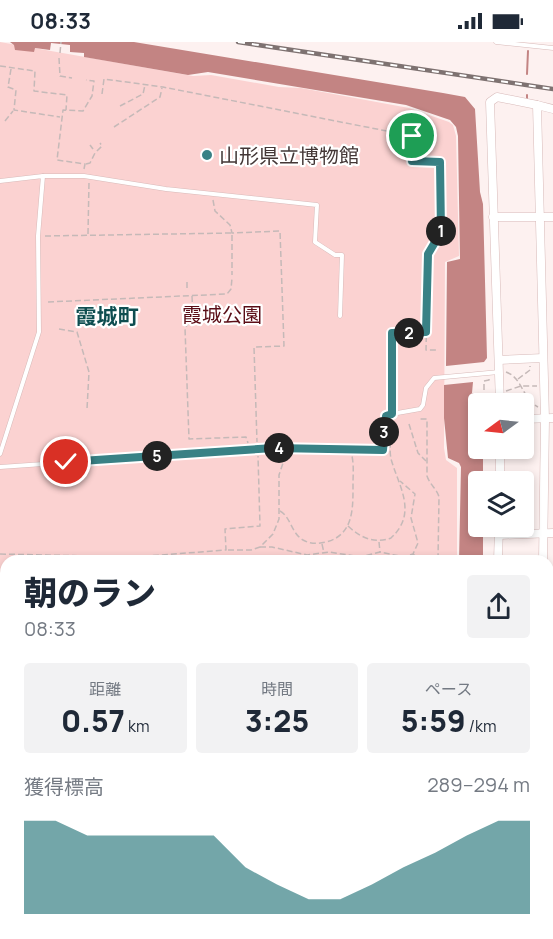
<!DOCTYPE html>
<html lang="ja">
<meta charset="utf-8">
<style>
:root{--surface:#fff;--page:#f2f2f3;--text:#1f2937;--muted:#747a83;--accent:#398185}
body{margin:0;font-family:Manrope,"Noto Sans JP",sans-serif;background:var(--page);color:var(--text);height:100vh;display:flex;flex-direction:column;font-size:22px;white-space:nowrap}
*{box-sizing:border-box;margin:0}
p{font-size:20px;color:var(--muted)}
.icon{flex:none;width:33px;height:33px;fill:none;stroke:currentColor;stroke-width:2;stroke-linecap:round;stroke-linejoin:round}
.map{position:relative;flex:1;overflow:hidden}
.panel{position:absolute;left:0px;top:513px;width:554px;height:384px;display:flex;flex-direction:column;background:var(--surface);border-radius:18px 18px 0 0;box-shadow:0 3px 9px #0003}
.panel>*{flex:none}
.needle{width:39px;rotate:255deg}
.controls{position:absolute;left:468px;top:351px;display:grid;gap:12px}
.controls a{display:grid;place-items:center;width:66px;height:66px;border-radius:6px;background:var(--surface);box-shadow:0 3px 9px #0003;font-size:30px}
.pin{position:absolute;display:grid;place-items:center;width:51px;height:51px;color:#fff;margin:-26px;border:3px solid #fff;border-radius:50%;box-shadow:0 2px 6px #0007}
.km{position:absolute;width:30px;height:30px;margin:-15px;border-radius:50%;background:#222;color:#fff;font-size:16px;line-height:30px;text-align:center}
.round{display:grid;place-items:center;flex:none;width:63px;height:63px;border-radius:6px;background:var(--page)}
.head{display:flex;align-items:center;justify-content:space-between;height:102px;padding:0 24px}
h1{font-size:33px;font-weight:800;line-height:45px}
.metrics{display:grid;grid-template-columns:repeat(3,1fr);gap:9px;height:102px;padding:6px 24px}
.metrics div{display:grid;align-content:center;border-radius:6px;background:var(--page);text-align:center}
.metrics b{font-size:30px;font-weight:800}
.metrics small{font-size:16px;font-weight:400}
.metrics p{font-size:16px}
.chart{height:168px;padding:12px 24px}
.chart p{display:flex;justify-content:space-between}
.chart svg{width:100%;height:108px;margin-top:6px;fill:var(--accent);opacity:.7}
.status{display:flex;justify-content:space-between;align-items:center;height:42px;padding:0 30px;background:var(--surface);direction:ltr}
.status svg{height:16px;fill:currentColor}
.map>svg:first-child{display:block}
.green{fill:#fbd2d1}
.water{fill:#c38483}
.lines{fill:none;stroke-linecap:round;stroke-linejoin:round}
.stream{stroke:#c38483;stroke-width:2}
.service-casing{stroke:#d8bab9;stroke-width:5}
.minor-casing{stroke:#d8bab9;stroke-width:9}
.tertiary-casing{stroke:#d8bab9;stroke-width:10}
.path{stroke:#c5b9b8;stroke-width:1.5;stroke-dasharray:6 3;stroke-linecap:butt}
.service{stroke:#fff;stroke-width:4}
.minor{stroke:#fff;stroke-width:8}
.tertiary{stroke:#fff;stroke-width:9}
.rail-casing{stroke:#7e7271;stroke-width:4.5}
.rail{stroke:#fff;stroke-width:2;stroke-dasharray:7;stroke-linecap:butt}
.route-casing{stroke:#fff;stroke-width:12}
.route{stroke:#398185;stroke-width:8}
.poi-dot{fill:#398185;stroke:#fff;stroke-width:2}
.labels{text-anchor:middle;dominant-baseline:central;stroke-width:4.5;stroke-linejoin:round;paint-order:stroke}
.poi-label{font-size:20px;fill:#433736;stroke:#fff;text-anchor:start}
.park-label{font-size:20px;fill:#5b0e17;stroke:#fff}
.neighbourhood-label{font-size:21px;font-weight:bold;fill:#0e4d50;stroke:#fff}
</style>
<div class="status"><b>08:33</b><svg viewBox="0 0 49 12"><path d="M0 12V9h3v3zM5 12V6h3v6zM10 12V3h3v9zM15 12V0h3v12zM26 1h20v11H26zM47 4h2v5h-2z"/></svg></div>
<div class="map">
<svg width="553" height="897" viewBox="0 0 553 897">
<rect width="100%" height="100%" fill="#fdf1f0"/>
<path class="green" d="M0 0 193 34 211 33 279 45 301 46 409 66 449 80 453 83 456 94 459 214 445 220 444 406 446 418 457 426V519H6V646L0 645Z"/>
<g class="water">
<path d="M10 0H134L443 51 465 55 475 67 480 150 483 162 487 316 484 320 446 324 447 220 460 217 458 94 456 85 450 78 406 63 208 30 188 33 84 15V11L70 10V3L51 1 50 8 35 6 34 10 15 8 14 3Z"/>
<path d="M473 340 472 351 482 353 484 361 478 362V406L483 407V439L478 440V484L483 485V519H459L461 425 459 421 448 416 444 376V343Z"/>
</g>
<g class="lines">
<g class="stream">
<path d="M527 32 528 9"/>
<path d="M527 57V53"/>
</g>
<g class="service-casing">
<g id="service">
<path d="M496 0 553 6"/>
<path d="M43 134H84L166 147 317 163 315 200 335 213H342L340 274"/>
<path d="M0 139 43 134 38 194 39 290 0 412"/>
<path d="M0 425 274 406 383 408 386 373 420 367 423 363 426 346 434 336 499 330"/>
<path d="M0 857H6"/>
<path d="M153 891H157"/>
<path d="M91 897V891"/>
<path d="M227 897V891"/>
</g>
</g>
<g class="minor-casing">
<g id="minor">
<path d="M493 175H553"/>
<path d="M499 318 543 316"/>
<path d="M500 362 490 60 497 55 537 63"/>
<path d="M524 377 553 376"/>
<path d="M500 440V406"/>
<path d="M499 493 553 491"/>
<path d="M498 519 499 484"/>
<path d="M543 519 545 377 537 63 553 67"/>
<path d="M548 609H553"/>
<path d="M0 683 6 684"/>
<path d="M537 897 538 891"/>
</g>
</g>
<g class="tertiary-casing">
<g id="tertiary">
<path d="M0 759H6"/>
<path d="M548 800 553 801"/>
</g>
</g>
<g class="path">
<path d="M60 11 61 0"/>
<path d="M59 16 60 34 72 36"/>
<path d="M0 24 35 29 34 49 67 53 66 68"/>
<path d="M11 27 8 45 16 48 14 68 60 75"/>
<path d="M102 52 104 37 163 45 412 94V119L440 121 441 190 428 212 426 308H437"/>
<path d="M120 64 143 52 145 43"/>
<path d="M5 79 13 69"/>
<path d="M114 85 160 55 162 46"/>
<path d="M420 95H422"/>
<path d="M90 103 93 107"/>
<path d="M86 122 90 121 95 111 102 104 100 101"/>
<path d="M84 127 85 122 57 118 63 68 83 69 92 54 94 39 86 38"/>
<path d="M213 158 215 169 230 183 232 191 280 189 284 304 254 305 257 400"/>
<path d="M88 192 89 140"/>
<path d="M45 194 232 191V233"/>
<path d="M187 240V247"/>
<path d="M192 254 193 275 185 286 189 397 246 395 248 401"/>
<path d="M48 260 227 252 231 247 232 236"/>
<path d="M196 280H205"/>
<path d="M59 287 77 290 89 330 87 367"/>
<path d="M506 330C523 336 522 357 538 365"/>
<path d="M518 337 530 328V324"/>
<path d="M484 348V339L489 338V337"/>
<path d="M506 349 521 344H537"/>
<path d="M392 364V292L425 290"/>
<path d="M409 382 418 411 426 419"/>
<path d="M280 469C291 475 291 491 303 498 310 502 318 502 326 500 354 493 353 466 353 442 353 433 354 424 352 414"/>
<path d="M348 484C361 496 374 502 391 496 418 471 399 445 391 417 389 407 391 394 392 383"/>
<path d="M379 500 380 510"/>
<path d="M322 502 324 511"/>
<path d="M260 505H272L307 513 329 510 361 515 380 510 404 515 413 512 418 501 411 476 415 452 400 439"/>
<path d="M228 508H251L260 505 273 492 279 477V433L283 421 291 412"/>
<path d="M0 512 135 515 226 508 225 487 260 484 258 414"/>
<path d="M413 512 420 518 438 517 439 455C437 447 430 443 427 434V377H420"/>
<path d="M0 633 6 634"/>
</g>
<use href="#service" class="service"/>
<use href="#minor" class="minor"/>
<use href="#tertiary" class="tertiary"/>
<g class="rail-casing">
<path id="rail" d="M238 0 553 47"/>
</g>
<use href="#rail" class="rail"/>
</g>
<g class="lines">
<g class="route-casing">
<path id="route" d="M66 420 274 406 383 408 386 374 392 372V291L426 290 428 212 441 190 440 120 412 119V94"/>
</g>
<use href="#route" class="route"/>
</g>
<circle class="poi-dot" cx="207" cy="113" r="6"/>
<g class="labels">
<g class="poi-label">
<text x="219" y="113">山形県立博物館</text>
</g>
<g class="park-label">
<text x="222" y="272">霞城公園</text>
</g>
<g class="neighbourhood-label">
<text x="107" y="274">霞城町</text>
</g>
</g>
</svg>
<div class="controls">
<a><svg class="needle" viewBox="-14 -14 28 28"><path d="M0-13l5 13h-10z" fill="#e53935"/><path d="M0 13l5-13h-10z" fill="#747a83"/></svg></a>
<a><svg class="icon" aria-label="layers" viewBox="0 0 24 24"><path d="M12 4l9 5-9 5-9-5zM3 14l9 5 9-5"/></svg></a>
</div>
<div class="pin" style="left:412px;top:94px;background:#1e9e55"><svg class="icon" aria-label="arrive" viewBox="0 0 24 24"><path d="M6 21V4h12l-3 4 3 4H6"/></svg></div>
<div class="pin" style="left:66px;top:420px;background:#d93025"><svg class="icon" aria-label="check" viewBox="0 0 24 24"><path d="M5 12l5 5 9-10"/></svg></div>
<b class="km" style="left:441px;top:189px">1</b>
<b class="km" style="left:409px;top:291px">2</b>
<b class="km" style="left:384px;top:390px">3</b>
<b class="km" style="left:279px;top:406px">4</b>
<b class="km" style="left:157px;top:414px">5</b>
<section class="panel">
<div class="head"><div><h1>朝のラン</h1><p>08:33</p></div><a class="round"><svg class="icon" aria-label="share" viewBox="0 0 24 24"><path d="M12 15V3M7 8l5-5 5 5M5 13v7h14v-7"/></svg></a></div>
<div class="metrics">
<div><p>距離</p><b>0.57<small> km</small></b></div>
<div><p>時間</p><b>3:25</b></div>
<div><p>ペース</p><b>5:59<small> /km</small></b></div>
</div>
<div class="chart"><p><span>獲得標高</span>289–294 m</p>
<svg viewBox="0 0 160 44" preserveAspectRatio="none"><path d="M0 44V6L10 6L20 12L30 12L40 12L50 12L60 12L70 25L80 32L90 38L100 38L110 32L120 25L130 19L140 12L150 6L160 6V44z"/></svg>
</div>
</section>
</div>
